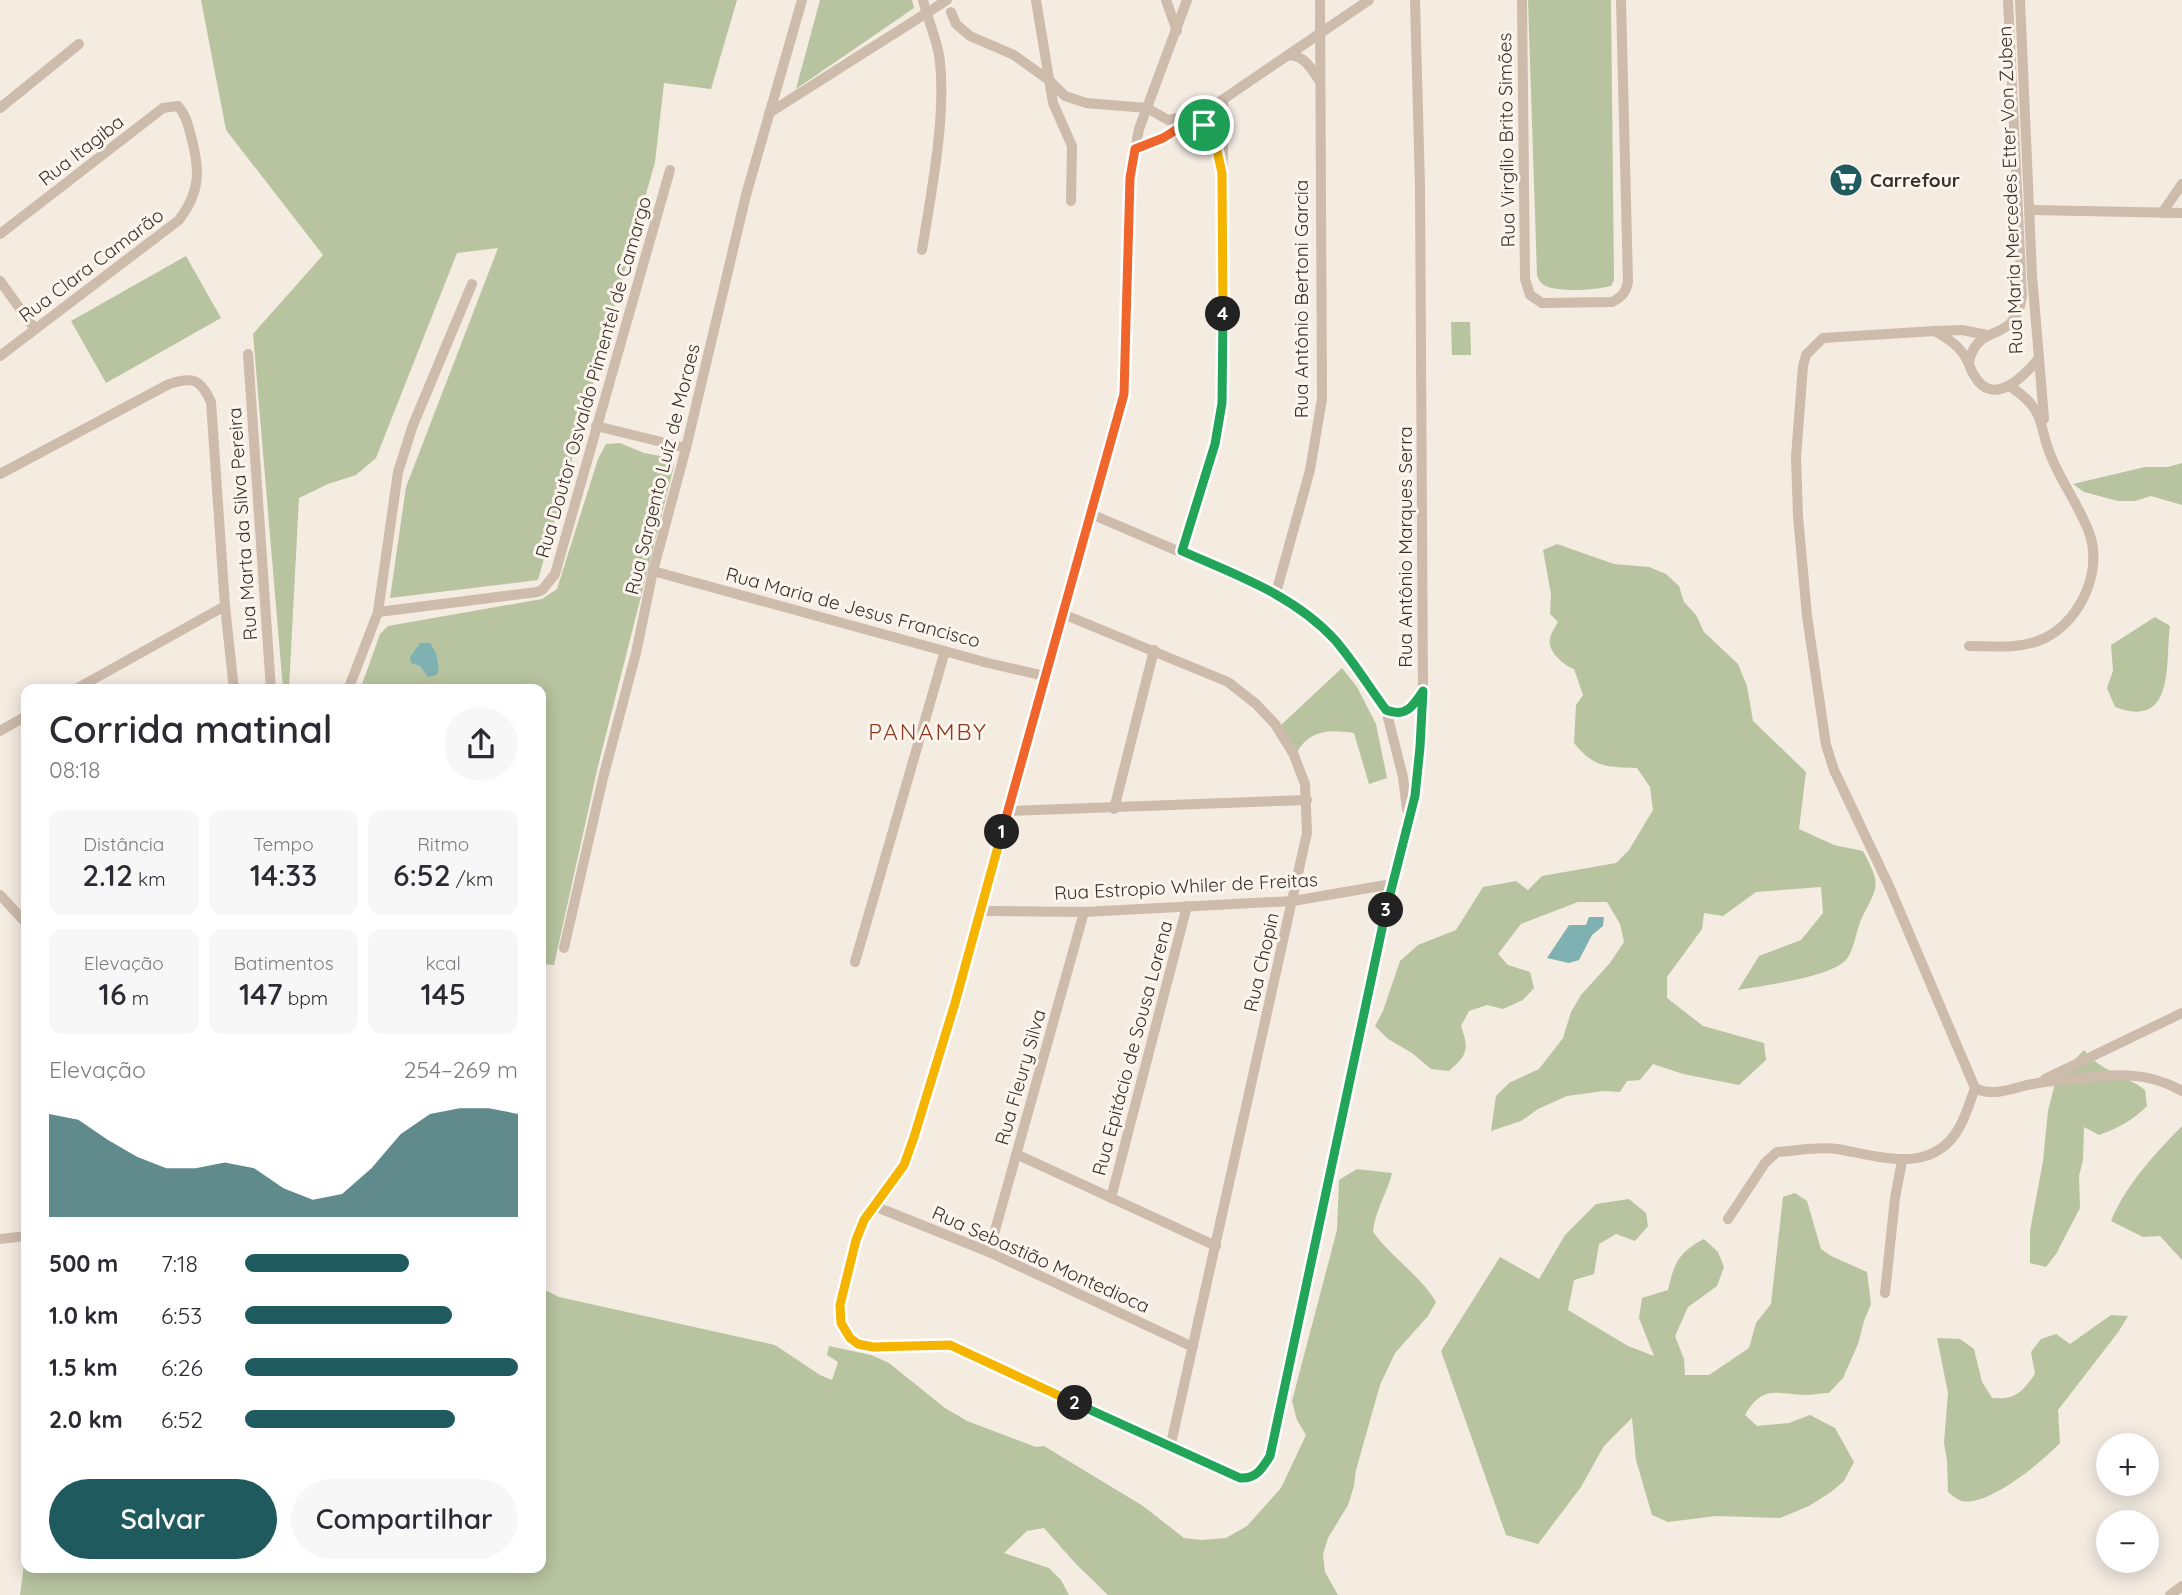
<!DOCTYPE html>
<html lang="pt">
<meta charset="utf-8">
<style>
body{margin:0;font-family:Quicksand,sans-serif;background:#f7f7f7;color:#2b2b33;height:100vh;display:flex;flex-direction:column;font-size:26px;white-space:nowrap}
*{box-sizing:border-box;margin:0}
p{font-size:23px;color:#7c7c81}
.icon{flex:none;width:38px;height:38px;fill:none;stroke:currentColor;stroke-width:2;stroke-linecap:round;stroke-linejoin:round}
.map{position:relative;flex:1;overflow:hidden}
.panel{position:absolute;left:21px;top:684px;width:525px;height:889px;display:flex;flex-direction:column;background:#fff;border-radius:14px;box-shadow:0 4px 18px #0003}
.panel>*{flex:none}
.fabs{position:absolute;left:2096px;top:1433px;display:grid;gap:14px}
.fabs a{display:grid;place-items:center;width:63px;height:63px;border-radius:50%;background:#fff;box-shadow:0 4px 18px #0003;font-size:35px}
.pin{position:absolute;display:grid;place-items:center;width:60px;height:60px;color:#fff;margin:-30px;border:4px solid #fff;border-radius:50%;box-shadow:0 2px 7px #0007}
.km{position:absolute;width:35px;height:35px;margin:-18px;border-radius:50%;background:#222;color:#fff;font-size:19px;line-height:35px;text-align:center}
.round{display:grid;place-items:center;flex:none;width:74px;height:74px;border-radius:37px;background:#f7f7f7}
.headline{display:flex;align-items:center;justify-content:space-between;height:119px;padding:0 28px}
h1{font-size:38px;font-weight:600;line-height:52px}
.metrics{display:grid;grid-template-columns:repeat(3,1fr);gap:10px;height:119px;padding:7px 28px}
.metrics div{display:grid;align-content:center;border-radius:14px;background:#f7f7f7;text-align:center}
.metrics b{font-size:30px;font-weight:600}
.metrics small{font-size:19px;font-weight:400}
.metrics p{font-size:19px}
.chart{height:196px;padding:14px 28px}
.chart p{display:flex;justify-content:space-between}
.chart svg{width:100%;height:126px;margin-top:7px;fill:#1f5a5e;opacity:.7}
.primary-button{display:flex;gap:14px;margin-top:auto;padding:14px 28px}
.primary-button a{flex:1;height:80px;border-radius:42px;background:#1f5a5e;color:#fff;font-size:28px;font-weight:600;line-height:80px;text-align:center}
.primary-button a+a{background:#f7f7f7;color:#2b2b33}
ul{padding:0 28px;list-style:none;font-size:23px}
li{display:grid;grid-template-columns:112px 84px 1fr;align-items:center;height:52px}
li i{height:18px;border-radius:9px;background:#1f5a5e}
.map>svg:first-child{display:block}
</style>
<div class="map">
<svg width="2182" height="1595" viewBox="0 0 2182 1595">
<rect width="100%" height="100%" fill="#f4ebe1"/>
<g fill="#b8c4a0">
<path d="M201 0H737L711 89 664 83 655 162 538 580 390 598 406 487 498 248 457 253 376 458 356 475 328 484 299 498 289 689H283L253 334 323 255 226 130Z"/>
<path d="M820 0H912L914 8 796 89Z"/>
<path d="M1528 0H1611L1614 280 1611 286C1596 290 1563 292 1548 287 1542 285 1539 281 1537 275Z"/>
<path d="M186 256 221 318 106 383 71 321Z"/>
<path d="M1451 322H1470L1471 355H1452Z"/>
<path d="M620 443 644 453 671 458 674 466 598 766 554 965 541 964V690H360L380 634 388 626 542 599 557 589 598 459 606 444Z"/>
<path d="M2182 463V505L2151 496 2135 501H2118L2084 492 2073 484 2145 467H2168Z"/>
<path d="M1557 544 1614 564 1649 567 1666 574 1679 586 1684 602 1696 615 1704 632 1738 664 1747 686 1753 721 1806 772 1799 829 1834 845 1863 851C1882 887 1878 885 1861 920 1856 931 1854 951 1846 960 1828 978 1765 985 1738 990L1759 956 1801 940 1823 913 1821 887 1756 892 1723 916 1704 913 1702 929 1667 977V998L1703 1026 1764 1043 1766 1060 1739 1085 1683 1074 1653 1064 1640 1080 1627 1081 1620 1092 1604 1091 1567 1096 1538 1109 1521 1121 1491 1131 1496 1096 1509 1083 1539 1069 1563 1038 1571 1012 1581 995 1610 963 1624 942 1620 924 1607 902H1578L1521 924 1498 954 1508 965 1530 972 1534 988 1523 1000 1503 1009 1487 1005 1469 1011 1461 1026C1469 1049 1468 1055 1449 1071L1431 1069 1412 1053 1388 1039 1375 1026 1383 1011 1400 961 1418 945 1456 930 1483 887 1516 881 1528 890 1542 876 1616 863 1629 850 1653 810 1650 787 1637 768C1607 767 1594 768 1574 743L1576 705 1583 695 1574 669C1564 665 1547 651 1550 639 1551 633 1555 627 1558 622L1550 614 1551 594 1543 550Z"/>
<path d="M2155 617 2170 626C2165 662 2176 730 2115 707L2107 688 2113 671 2111 645Z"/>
<path d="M1342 668 1357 687 1376 724 1387 778 1369 784 1354 733C1329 729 1310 730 1297 752L1281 725Z"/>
<path d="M2084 1050C2102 1073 2123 1073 2145 1090L2147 1106C2132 1121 2118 1128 2099 1135L2084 1127 2083 1160 2079 1176 2080 1208 2056 1254 2046 1267 2030 1263V1231L2043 1161 2048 1111 2056 1079Z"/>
<path d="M2182 1126V1260L2160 1236 2143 1237 2111 1221C2127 1183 2154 1155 2182 1126Z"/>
<path d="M1357 1169 1392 1173C1387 1194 1375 1210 1373 1232 1392 1258 1420 1275 1436 1302L1428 1316 1395 1353 1380 1385 1356 1470 1354 1486 1348 1505 1328 1538 1323 1554 1325 1572 1338 1595H1108L1076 1564 1044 1528 1027 1531 1004 1553 1049 1568 1061 1580 1069 1595H20L26 1548V1568H541V1288L559 1297 775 1345 820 1375 832 1380 838 1362 827 1355 829 1346 871 1355 889 1363 945 1408 967 1421 1036 1447 1044 1446 1143 1506 1184 1538 1202 1540 1226 1538 1247 1526 1281 1488 1306 1435 1297 1420 1292 1401 1337 1230 1339 1180Z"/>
<path d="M1795 1193 1807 1201 1821 1249 1831 1256 1867 1272 1871 1304 1864 1321 1858 1344 1843 1378 1829 1393C1821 1393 1814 1395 1806 1395 1776 1394 1763 1384 1745 1415L1757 1426 1789 1423 1810 1415 1835 1428 1854 1462 1844 1481 1831 1492 1809 1506 1780 1518 1716 1516 1668 1522 1652 1515 1636 1460 1632 1418 1604 1446 1581 1487 1538 1544 1506 1535 1441 1351 1500 1257 1539 1279 1565 1235 1596 1204 1629 1199 1646 1213 1648 1226 1635 1241 1616 1234 1599 1244 1594 1274 1574 1280 1568 1310 1628 1346 1654 1356 1639 1318 1642 1298 1668 1290C1674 1263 1679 1252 1704 1239L1718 1252 1724 1267 1717 1286 1688 1307 1675 1336 1684 1359 1685 1375H1709L1749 1348 1756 1323 1771 1304 1783 1197Z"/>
<path d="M2111 1315 2128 1316 2119 1331 2058 1410 2060 1443C2043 1461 1988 1507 1962 1501 1957 1500 1952 1495 1948 1492L1947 1460 1944 1443 1948 1393 1937 1338 1960 1339 1974 1349 1982 1382 1992 1398C2015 1400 2022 1392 2035 1374L2031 1352 2041 1339 2056 1334 2070 1344Z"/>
</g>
<g fill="#7fb0b2">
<path d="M420 643H430L436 653 439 670 436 675 428 677 420 666 411 663 410 657Z"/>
<path d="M1589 917H1604L1603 926 1592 935 1579 960 1569 963 1547 958 1569 925H1586Z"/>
</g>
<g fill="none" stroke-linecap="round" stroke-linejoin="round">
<g stroke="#cdbbac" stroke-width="10">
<path d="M1036 0 1053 103 1072 146 1071 201"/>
<path d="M1166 0 1177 31"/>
<path d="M1187 0 1139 129 1130 178 1124 394 955 1003 914 1137 904 1165 893 1183 864 1220 856 1240 840 1305 841 1323 850 1338 858 1344 873 1347 950 1345 1240 1478C1256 1479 1262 1469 1270 1456L1392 884 1414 796 1420 747 1423 691 1420 186 1415 0"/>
<path d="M1522 0 1525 279 1530 295 1542 303 1612 302C1622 297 1626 292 1628 282L1621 0"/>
<path d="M951 12 956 24 970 36 1014 55 1050 81 1065 96 1086 103 1147 108 1168 120 1202 112"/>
<path d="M1288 55C1305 56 1310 67 1319 80"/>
<path d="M0 108 79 44"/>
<path d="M769 113 947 0"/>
<path d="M1195 118C1209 128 1214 136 1217 153"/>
<path d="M1135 149 1178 130 1369 0"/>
<path d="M2030 210 2182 213"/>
<path d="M2162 213 2182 184"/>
<path d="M0 234 163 108 178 106C186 115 188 125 191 136 200 170 201 191 179 220L0 356"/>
<path d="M922 250C931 194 946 119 940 62 938 41 928 21 923 0"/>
<path d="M0 281 35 329"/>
<path d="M1935 331C1944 337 1955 342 1961 351 1968 358 1969 367 1974 375 1993 409 2024 376 2039 358L2032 276 2020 0"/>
<path d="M1987 335 1962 330 1935 331 1823 338 1806 355 1803 366 1796 457 1798 516 1807 616 1826 745 1834 770 1889 886 1975 1088C1994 1098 2014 1087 2033 1084 2047 1081 2062 1080 2077 1079 2114 1074 2148 1071 2182 1091"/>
<path d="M248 354 271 690"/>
<path d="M2039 358 2044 419"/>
<path d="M1969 362C1978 320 2013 347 2022 297L2008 0"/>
<path d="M596 426 686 448"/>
<path d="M0 474 169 384C193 377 200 378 211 402L225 606 234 690"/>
<path d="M1091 514 1276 593 1313 619 1345 653 1386 710 1403 777 1407 810"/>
<path d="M1182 551 1215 444 1222 403 1223 100"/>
<path d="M653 571 988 663 1045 676"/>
<path d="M1276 593 1310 470 1322 399 1320 0"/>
<path d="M378 612 537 592 542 590 555 574 670 170"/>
<path d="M1063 614 1228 682 1256 704 1275 724 1293 753 1305 784 1307 833 1170 1448"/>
<path d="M1969 646C1991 646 2017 649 2038 641 2077 627 2103 575 2090 535 2081 509 2065 488 2054 463 2036 427 2050 413 2011 387"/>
<path d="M74 690 225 606"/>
<path d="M348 690 378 612 398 472 413 425 472 284"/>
<path d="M1386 710C1405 717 1412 707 1422 693"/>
<path d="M0 731 26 716"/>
<path d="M1114 809 1154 650"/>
<path d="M1008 811 1307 800"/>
<path d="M0 895 26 923"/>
<path d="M981 911 1084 912 1293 901 1392 884"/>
<path d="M564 948 603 778 636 653 653 571 686 448 746 195 802 0"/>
<path d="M855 962 945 651"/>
<path d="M2045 1079 2182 1013"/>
<path d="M1016 1154 1216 1246"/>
<path d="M1111 1198 1187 906"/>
<path d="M874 1206 989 1252 1193 1347"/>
<path d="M1728 1219 1765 1163 1777 1152C1796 1151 1818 1146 1837 1149 1879 1156 1932 1176 1959 1128 1966 1116 1970 1102 1975 1088"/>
<path d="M0 1239 26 1236"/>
<path d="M989 1252 1084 912"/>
<path d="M1885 1293 1895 1198 1902 1161"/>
<path d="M2170 1595 2182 1586"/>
</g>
</g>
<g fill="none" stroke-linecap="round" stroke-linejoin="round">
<defs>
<path id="split-1" d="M1002 832 1124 394 1130 178 1135 149 1163 138 1195 118 1204 125"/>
<path id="split-2" d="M1002 832 955 1003 914 1137 904 1165 864 1220 856 1240 840 1305 841 1323 850 1338 858 1344 873 1347 950 1345 1075 1403"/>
<path id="split-3" d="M1075 1403 1240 1478C1256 1479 1262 1469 1270 1456L1386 910"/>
<path id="split-4" d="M1223 314 1222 403 1215 444 1182 551C1236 575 1294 595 1335 640 1354 662 1369 687 1386 710 1406 718 1413 706 1423 691L1420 747 1415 796 1386 910"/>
<path id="split-5" d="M1204 125 1214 137 1222 173 1223 314"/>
</defs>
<use href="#split-1" stroke="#fff" stroke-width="14"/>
<use href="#split-2" stroke="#fff" stroke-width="14"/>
<use href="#split-3" stroke="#fff" stroke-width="14"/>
<use href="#split-4" stroke="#fff" stroke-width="14"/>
<use href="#split-5" stroke="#fff" stroke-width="14"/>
<use href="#split-1" stroke="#f0652b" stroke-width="9"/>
<use href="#split-2" stroke="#f5b400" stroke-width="9"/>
<use href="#split-3" stroke="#22a559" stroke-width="9"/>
<use href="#split-4" stroke="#22a559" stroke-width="9"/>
<use href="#split-5" stroke="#f5b400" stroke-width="9"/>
</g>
<defs>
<symbol id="supermarket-disc" viewBox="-11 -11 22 22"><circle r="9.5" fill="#1f5a5e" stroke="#fbf5ee"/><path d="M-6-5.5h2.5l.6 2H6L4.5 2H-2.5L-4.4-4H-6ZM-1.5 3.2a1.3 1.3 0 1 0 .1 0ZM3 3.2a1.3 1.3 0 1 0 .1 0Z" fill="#fff"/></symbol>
</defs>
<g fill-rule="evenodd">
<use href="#supermarket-disc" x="1827" y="161" width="38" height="38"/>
</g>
<g text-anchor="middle" stroke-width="6" stroke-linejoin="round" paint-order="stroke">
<g font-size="19" fill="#3b302b" stroke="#fbf5ee">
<text transform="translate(1506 140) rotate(-91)" y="7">Rua Virgílio Brito Simões</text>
<text transform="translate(81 150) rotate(-38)" y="7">Rua Itagiba</text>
<text transform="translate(2010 190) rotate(-92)" y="7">Rua Maria Mercedes Etter Von Zuben</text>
<text transform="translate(91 265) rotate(-37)" y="7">Rua Clara Camarão</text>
<text transform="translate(1301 299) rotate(-90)" y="7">Rua Antônio Bertoni Garcia</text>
<text transform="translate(593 377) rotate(-74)" y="7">Rua Doutor Osvaldo Pimentel de Camargo</text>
<text transform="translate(662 469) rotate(-76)" y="7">Rua Sargento Luíz de Moraes</text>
<text transform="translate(242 524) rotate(-94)" y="7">Rua Marta da Silva Pereira</text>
<text transform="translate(1405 547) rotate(-90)" y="7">Rua Antônio Marques Serra</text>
<text transform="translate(853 607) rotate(15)" y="7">Rua Maria de Jesus Francisco</text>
<text transform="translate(1186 886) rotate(-3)" y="7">Rua Estropio Whiler de Freitas</text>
<text transform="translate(1261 962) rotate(-77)" y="7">Rua Chopin</text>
<text transform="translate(1132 1048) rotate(-75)" y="7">Rua Epitácio de Sousa Lorena</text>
<text transform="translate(1020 1077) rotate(-74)" y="7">Rua Fleury Silva</text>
<text transform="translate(1041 1259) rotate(24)" y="7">Rua Sebastião Montedioca</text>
</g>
<g font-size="19" font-weight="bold" fill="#3b302b" stroke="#fbf5ee" text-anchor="start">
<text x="1870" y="187">Carrefour</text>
</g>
<g font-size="23" letter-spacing="2" fill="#8c3b22" stroke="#fbf5ee">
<text x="928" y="740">PANAMBY</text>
</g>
</g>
</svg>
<div class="fabs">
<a>+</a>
<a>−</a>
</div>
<div class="pin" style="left:1204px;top:125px;background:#1e9e55"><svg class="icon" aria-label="arrive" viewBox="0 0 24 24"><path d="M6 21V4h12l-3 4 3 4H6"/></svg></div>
<b class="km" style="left:1002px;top:832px">1</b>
<b class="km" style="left:1075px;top:1403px">2</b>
<b class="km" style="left:1386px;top:910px">3</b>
<b class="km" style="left:1223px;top:314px">4</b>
<section class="panel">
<div class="headline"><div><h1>Corrida matinal</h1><p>08:18</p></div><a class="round"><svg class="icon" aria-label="share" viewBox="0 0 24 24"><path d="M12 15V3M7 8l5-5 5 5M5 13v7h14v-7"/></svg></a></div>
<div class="metrics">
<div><p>Distância</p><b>2.12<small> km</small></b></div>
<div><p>Tempo</p><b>14:33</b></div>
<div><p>Ritmo</p><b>6:52<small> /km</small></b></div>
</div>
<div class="metrics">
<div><p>Elevação</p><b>16<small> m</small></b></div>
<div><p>Batimentos</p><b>147<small> bpm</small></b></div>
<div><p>kcal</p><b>145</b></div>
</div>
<div class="chart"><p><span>Elevação</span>254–269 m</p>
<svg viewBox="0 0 160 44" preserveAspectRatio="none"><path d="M0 44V8L10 10L20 17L30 23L40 27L50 27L60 25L70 27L80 34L90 38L100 36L110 27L120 15L130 8L140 6L150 6L160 8V44z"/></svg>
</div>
<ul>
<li><b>500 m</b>7:18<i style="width:60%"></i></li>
<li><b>1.0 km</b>6:53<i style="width:76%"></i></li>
<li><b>1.5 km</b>6:26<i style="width:100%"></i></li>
<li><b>2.0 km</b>6:52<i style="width:77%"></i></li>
</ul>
<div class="primary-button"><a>Salvar</a><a>Compartilhar</a></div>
</section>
</div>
